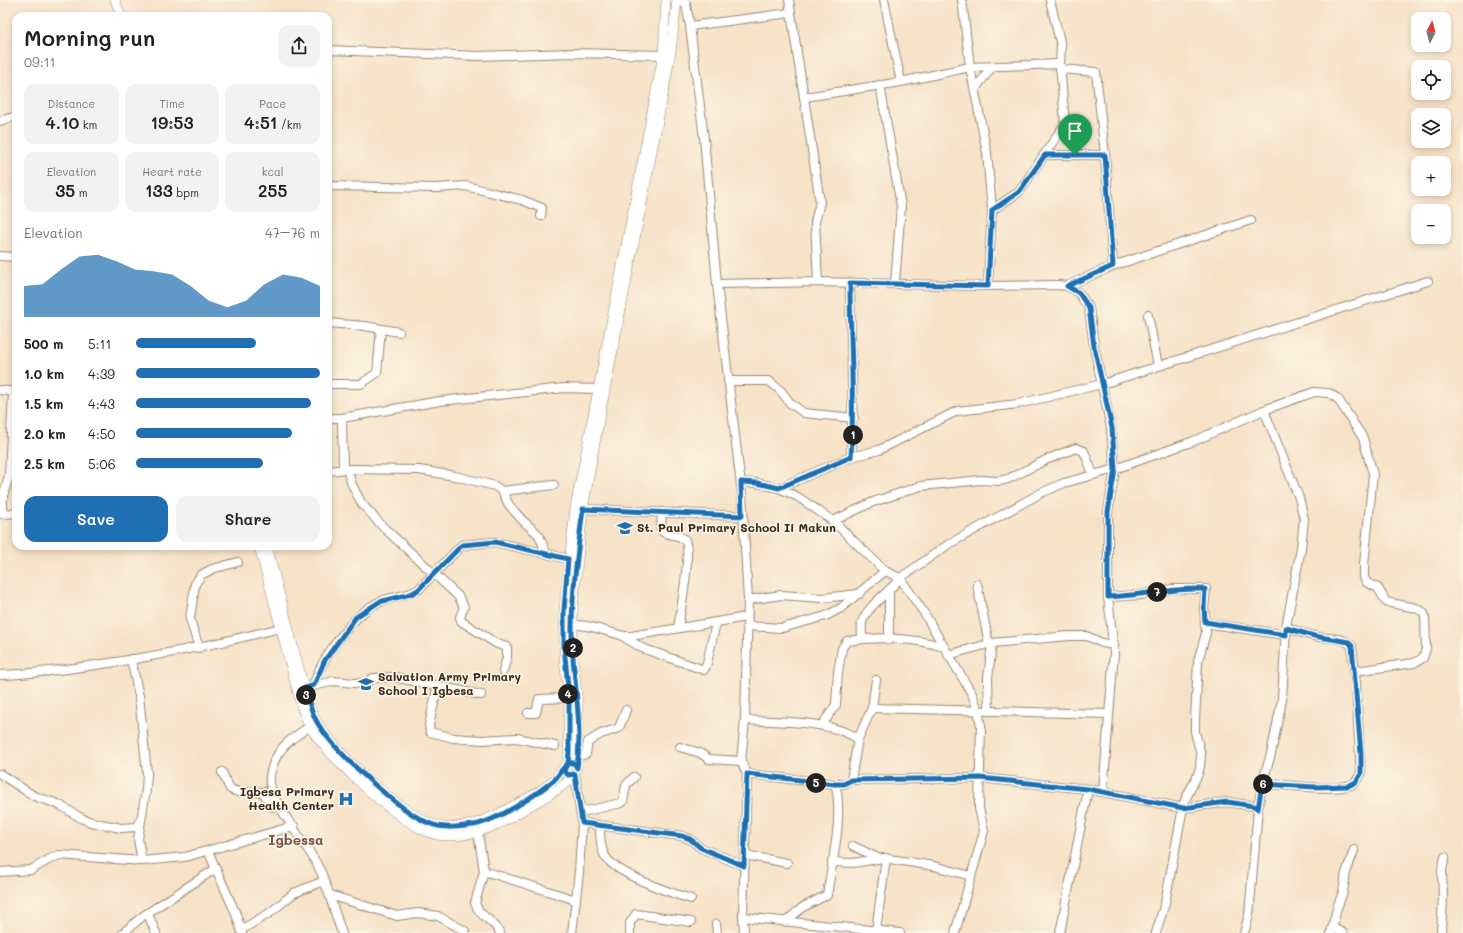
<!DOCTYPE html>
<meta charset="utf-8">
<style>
body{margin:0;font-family:Mali,sans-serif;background:#f2f2f2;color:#202124;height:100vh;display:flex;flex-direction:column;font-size:15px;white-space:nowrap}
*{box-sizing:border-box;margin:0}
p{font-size:13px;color:#757577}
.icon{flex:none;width:22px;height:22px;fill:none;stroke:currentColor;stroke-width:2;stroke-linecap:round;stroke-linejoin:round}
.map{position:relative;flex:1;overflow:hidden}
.panel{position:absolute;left:12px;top:12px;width:320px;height:538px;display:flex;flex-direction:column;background:#fff;border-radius:12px;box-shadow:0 2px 6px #0003}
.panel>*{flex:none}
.needle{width:26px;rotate:6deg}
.fabs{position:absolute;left:1411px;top:12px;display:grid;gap:8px}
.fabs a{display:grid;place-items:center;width:40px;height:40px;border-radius:8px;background:#fff;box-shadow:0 2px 6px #0003;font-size:20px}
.pin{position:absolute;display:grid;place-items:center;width:34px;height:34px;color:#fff;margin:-41px -17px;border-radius:50% 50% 50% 0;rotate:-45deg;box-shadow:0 0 4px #0007}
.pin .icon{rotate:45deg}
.km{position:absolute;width:20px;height:20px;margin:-10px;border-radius:50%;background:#222;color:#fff;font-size:11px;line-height:20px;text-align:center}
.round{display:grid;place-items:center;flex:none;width:42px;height:42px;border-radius:12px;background:#f2f2f2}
.headline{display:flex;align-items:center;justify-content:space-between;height:68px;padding:0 12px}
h1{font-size:22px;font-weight:600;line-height:30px}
.metrics{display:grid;grid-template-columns:repeat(3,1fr);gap:6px;height:68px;padding:4px 12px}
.metrics div{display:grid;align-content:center;border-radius:10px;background:#f2f2f2;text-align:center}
.metrics b{font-size:17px;font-weight:600}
.metrics small{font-size:11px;font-weight:400}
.metrics p{font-size:11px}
.chart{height:112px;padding:8px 12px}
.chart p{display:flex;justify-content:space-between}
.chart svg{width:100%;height:72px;margin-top:4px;fill:#1f6fb2;opacity:.7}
.button{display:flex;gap:8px;margin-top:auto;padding:8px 12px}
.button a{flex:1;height:46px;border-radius:12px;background:#1f6fb2;color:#fff;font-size:16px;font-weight:600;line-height:46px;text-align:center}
.button a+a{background:#f2f2f2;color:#202124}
ul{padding:0 12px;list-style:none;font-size:13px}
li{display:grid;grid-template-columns:64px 48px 1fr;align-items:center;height:30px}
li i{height:10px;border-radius:5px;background:#1f6fb2}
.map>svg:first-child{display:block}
</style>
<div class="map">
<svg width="1463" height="933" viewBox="0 0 1463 933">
<rect width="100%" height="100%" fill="#fcf5e5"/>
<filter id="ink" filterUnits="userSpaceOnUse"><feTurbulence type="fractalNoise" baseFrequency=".025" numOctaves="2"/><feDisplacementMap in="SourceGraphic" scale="8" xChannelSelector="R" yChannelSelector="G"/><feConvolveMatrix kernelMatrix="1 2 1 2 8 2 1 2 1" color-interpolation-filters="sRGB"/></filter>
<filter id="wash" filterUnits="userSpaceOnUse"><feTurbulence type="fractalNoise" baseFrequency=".012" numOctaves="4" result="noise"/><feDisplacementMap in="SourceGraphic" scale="16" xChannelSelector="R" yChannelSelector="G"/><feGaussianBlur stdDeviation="0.9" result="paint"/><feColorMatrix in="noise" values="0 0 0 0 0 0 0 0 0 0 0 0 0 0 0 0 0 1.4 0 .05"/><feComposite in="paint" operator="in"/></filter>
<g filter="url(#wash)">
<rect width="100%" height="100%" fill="#f6e2c7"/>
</g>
<g filter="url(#ink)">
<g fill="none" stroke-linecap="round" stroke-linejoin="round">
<defs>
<g id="minor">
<path d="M677 0 686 4 690 26 704 138 717 284 742 494 748 600 745 720 741 761 747 774 743 917 744 933"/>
<path d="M789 0 820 202 815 222 818 282"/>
<path d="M884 0 901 82"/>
<path d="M962 0 970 67 987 153 992 210 988 286"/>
<path d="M690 26 790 13"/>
<path d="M328 50 479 56 571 53 663 55"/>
<path d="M1060 69 1096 72 1105 155 1113 266"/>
<path d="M880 85 901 206 895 283"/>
<path d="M975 89 992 67"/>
<path d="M805 97 901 82 970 67 1060 64"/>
<path d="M0 121 16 116"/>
<path d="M1045 155H1105"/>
<path d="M328 186 436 188 466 186 522 200 542 208 541 216"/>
<path d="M992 210 1019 192 1065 124 1060 64 1061 46 1050 0"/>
<path d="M0 256 16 257"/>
<path d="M850 283C850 341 855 399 851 457"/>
<path d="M717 284 818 282 983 286 1058 285 1067 286 1079 293 1089 308 1094 346 1111 428 1115 469 1108 512V597L1114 653 1103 792"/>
<path d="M1067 286 1113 266 1251 220"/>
<path d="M1148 315 1158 366"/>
<path d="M328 323 365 326 399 332"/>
<path d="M728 381H769L781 391 790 403 804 413 854 418"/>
<path d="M330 384H361L377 373 381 329"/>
<path d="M0 390 16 392"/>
<path d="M328 418H342L440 401 564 388 597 389"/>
<path d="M342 418 343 469"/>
<path d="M347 469 352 485 362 504 383 527 458 596 464 607 460 617 461 621 497 644 507 647V657L503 671"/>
<path d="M328 471 347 469 419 470 455 476 495 486 502 491 509 505 522 520 539 535 546 553"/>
<path d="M741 482 757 483 779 488 798 497 833 521 885 571 900 578 924 613 972 694 978 710 981 726 979 808 984 831 955 933"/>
<path d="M779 488 851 457 879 450 957 411 1018 404 1102 384 1428 281"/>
<path d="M502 491 554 485"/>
<path d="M583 509 742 516"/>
<path d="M662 512 661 529 663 532C669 535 679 535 684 539 693 547 680 614 678 628"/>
<path d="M0 514 16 513"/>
<path d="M3 514V496L9 476 13 392"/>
<path d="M833 521 873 502 921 486 981 480 999 481 1008 479 1048 459 1076 448 1084 451 1093 474"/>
<path d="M977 584 989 644"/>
<path d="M889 590V640"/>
<path d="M1108 597 1140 595 1172 589H1206L1204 607 1206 633 1198 661 1195 720V732L1201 754 1200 767 1198 774 1184 802 1165 903 1156 933"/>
<path d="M748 600 781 595 822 598 859 594"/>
<path d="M1205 623 1286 635"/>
<path d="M573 624 592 627 624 636H631L747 617"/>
<path d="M747 626 782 628 826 616 841 608 885 571"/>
<path d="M624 637 642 648 704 670 707 663 716 623"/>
<path d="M862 638C862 633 861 627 862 622 868 605 890 592 900 578L949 544 1041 493 1064 483 1115 469 1194 441 1264 410 1314 392 1329 393 1338 399 1363 438 1373 474 1364 565V577L1366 582 1378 588 1386 602 1416 608 1423 612 1425 616 1426 649 1423 658 1414 663 1355 671"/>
<path d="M199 648 190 619 195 584 201 575 212 569 238 562"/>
<path d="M948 655 992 643 1069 636H1087L1102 643 1114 645"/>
<path d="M131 659 139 696 147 773 146 790 138 839 142 861"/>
<path d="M0 675C34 674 69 669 103 664 163 655 222 643 280 628"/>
<path d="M314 685C320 660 354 614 377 603 391 596 406 597 418 590L462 545 495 542 569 559"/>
<path d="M438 685 429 725 430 732 454 738 482 740 517 738 555 746"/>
<path d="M309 687 334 681 364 684 373 678 394 677 481 695"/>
<path d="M872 708 1109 714"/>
<path d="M989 711 988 678 992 643"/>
<path d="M528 713H536L539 699 569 698"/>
<path d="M745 720C777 722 831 720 858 739"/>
<path d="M822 725 836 705 838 672 842 648 847 641C877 636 916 638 944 647"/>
<path d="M310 726C299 734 285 742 278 754 273 762 269 774 270 783 273 806 309 846 320 870 329 890 334 912 342 933"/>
<path d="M680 747 700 753 709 759 741 761"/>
<path d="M579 756 586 754 588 742 601 734 619 728 626 710"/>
<path d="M222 772 230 789 238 792H263L272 807 280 806"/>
<path d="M0 774 34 796 58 804 81 818 91 822 121 828 136 827 140 820"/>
<path d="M747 774 835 784H844L851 780 980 778 1088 789 1183 808 1227 802 1254 806 1258 809"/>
<path d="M851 780 858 739 872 708 876 680"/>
<path d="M1262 784C1286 784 1325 791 1347 786 1354 785 1357 780 1361 774L1356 685 1352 646C1344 636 1325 639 1314 636 1304 634 1295 630 1286 627"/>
<path d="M582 812 621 803 623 802 626 785 634 777"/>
<path d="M582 823 682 836 690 839 701 848 744 866"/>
<path d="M600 826C600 835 600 846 604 854 612 873 671 893 691 899"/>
<path d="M478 833 484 871 475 903C479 917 494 920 500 933"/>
<path d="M853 846 878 858"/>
<path d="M208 851 236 914 242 933"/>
<path d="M745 855 787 863"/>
<path d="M832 862 853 863 883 858 934 866 971 876"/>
<path d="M484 871 576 900"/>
<path d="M0 872 31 870 48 860 59 855 142 861 185 857 294 826"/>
<path d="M330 895 397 916 418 913 438 916 465 931V933"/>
<path d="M148 914 156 933"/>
<path d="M743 917 900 933"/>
<path d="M785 922 803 907 827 895C832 865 844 813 835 784"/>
<path d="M716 924 717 933"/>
<path d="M1333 928 1343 933"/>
<path d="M241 930 271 912 294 893 324 881"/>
<path d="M876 930 886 858"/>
<path d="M123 933 143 916 215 869"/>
<path d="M572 933 579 872 582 823 575 774"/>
<path d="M630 933V923L636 914 691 922"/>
<path d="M1060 933 1088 789"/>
<path d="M1244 933 1249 915 1258 809 1262 784 1271 754 1282 700 1286 627 1301 548 1304 519 1299 498 1264 410"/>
<path d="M1331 933 1337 908 1343 892 1346 873 1354 850"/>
<path d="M1441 933 1443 898 1442 870 1445 857"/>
</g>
<g id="tertiary">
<path d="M115 0 121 16"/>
<path d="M259 546 301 705C304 712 306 721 310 727 330 758 389 813 421 829 429 833 439 836 447 836 478 837 503 823 528 807 543 798 562 789 573 776"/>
<path d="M267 546 308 703C311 709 313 716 317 722 333 751 410 824 443 827 471 829 493 817 517 804 534 795 554 785 564 767"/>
<path d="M568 763 569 698 564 660V610L575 508 663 55 666 0"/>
<path d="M577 768 578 704 573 659V609L583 509 599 421 664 91 671 51 677 0"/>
</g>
</defs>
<use href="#minor" stroke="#988672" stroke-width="10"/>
<use href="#tertiary" stroke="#988672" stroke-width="10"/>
<use href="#minor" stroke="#fff" stroke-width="8"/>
<use href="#tertiary" stroke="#fff" stroke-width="9"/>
</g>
</g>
<g fill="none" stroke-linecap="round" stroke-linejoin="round" filter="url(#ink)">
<defs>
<path id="route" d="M1075 155H1045L1019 192 992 210 988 286 850 283C850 341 855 399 851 457L779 488 757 483 741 482 742 516 583 509C577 558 569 609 573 658 576 695 582 731 577 768L574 763C564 761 561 774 554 780 536 795 497 821 473 825 459 827 444 829 431 824 401 813 333 750 317 722 311 712 308 700 305 688L314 685 325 660 356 617 379 602 411 594 418 590 462 545 495 542 568 559 564 610V646L569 698V752L568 763 564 770 568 775 575 774 582 823 682 836 690 839 701 848 744 866 747 774 835 784H844L851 780 980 778 1088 789 1183 808 1227 802 1254 806 1258 809 1262 784 1315 787 1348 786 1356 782 1361 774V754L1352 646 1349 642 1314 636 1286 628V635L1205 622 1204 607 1205 589C1172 588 1141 595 1108 597V512L1115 469 1112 428 1094 346 1089 308 1079 293 1067 286 1113 266 1105 155H1075"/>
</defs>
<use href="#route" stroke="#fff" stroke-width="8"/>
<use href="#route" stroke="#1f6fb2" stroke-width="5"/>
</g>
<defs>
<symbol id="school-bare" viewBox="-9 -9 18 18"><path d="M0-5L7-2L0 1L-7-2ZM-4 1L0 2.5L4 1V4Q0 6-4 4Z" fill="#1f6fb2" stroke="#fcf5e5" stroke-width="2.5" paint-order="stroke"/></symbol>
<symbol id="hospital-bare" viewBox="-9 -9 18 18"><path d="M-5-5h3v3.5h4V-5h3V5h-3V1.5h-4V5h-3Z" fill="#1f6fb2" stroke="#fcf5e5" stroke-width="2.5" paint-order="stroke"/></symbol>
</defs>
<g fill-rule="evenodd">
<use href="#school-bare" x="614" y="517" width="22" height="22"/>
<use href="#school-bare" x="355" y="673" width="22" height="22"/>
<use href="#hospital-bare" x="335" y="788" width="22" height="22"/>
</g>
<g text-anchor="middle" stroke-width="3.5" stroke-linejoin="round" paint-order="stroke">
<g font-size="12" font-weight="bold" fill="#3b2a1e" stroke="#fcf5e5" text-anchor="start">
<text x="637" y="532">St. Paul Primary School Ii Makun</text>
<text x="378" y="681">Salvation Army Primary<tspan x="378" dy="14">School I Igbesa</tspan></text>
<text x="334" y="796" text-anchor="end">Igbesa Primary<tspan x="334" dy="14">Health Center</tspan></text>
</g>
<g font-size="14" font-weight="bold" fill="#7c5748" stroke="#fcf5e5">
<text x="296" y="845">Igbessa</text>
</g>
</g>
</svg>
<div class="fabs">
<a><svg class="needle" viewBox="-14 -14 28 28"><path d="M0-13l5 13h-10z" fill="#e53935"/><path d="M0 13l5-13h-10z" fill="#757577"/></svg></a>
<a><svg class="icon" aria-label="locate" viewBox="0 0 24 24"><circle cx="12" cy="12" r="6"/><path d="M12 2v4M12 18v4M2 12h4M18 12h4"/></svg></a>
<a><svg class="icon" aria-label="layers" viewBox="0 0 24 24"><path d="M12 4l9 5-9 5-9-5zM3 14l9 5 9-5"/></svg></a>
<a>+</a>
<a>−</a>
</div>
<div class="pin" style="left:1075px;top:155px;background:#1e9e55"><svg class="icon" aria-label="arrive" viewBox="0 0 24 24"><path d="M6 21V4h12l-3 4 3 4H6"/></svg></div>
<b class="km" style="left:853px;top:435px">1</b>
<b class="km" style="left:573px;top:648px">2</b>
<b class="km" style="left:306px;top:695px">3</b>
<b class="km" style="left:568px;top:694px">4</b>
<b class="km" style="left:816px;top:783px">5</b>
<b class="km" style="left:1263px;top:784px">6</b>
<b class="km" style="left:1157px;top:592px">7</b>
<section class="panel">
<div class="headline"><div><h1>Morning run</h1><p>09:11</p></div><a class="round"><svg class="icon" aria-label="share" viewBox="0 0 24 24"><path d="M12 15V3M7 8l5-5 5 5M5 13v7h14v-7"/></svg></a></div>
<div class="metrics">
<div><p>Distance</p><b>4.10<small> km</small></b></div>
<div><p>Time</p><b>19:53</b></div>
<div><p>Pace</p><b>4:51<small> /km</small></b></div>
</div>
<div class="metrics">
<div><p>Elevation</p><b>35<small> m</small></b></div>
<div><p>Heart rate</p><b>133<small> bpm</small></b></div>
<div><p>kcal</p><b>255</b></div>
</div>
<div class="chart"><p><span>Elevation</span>47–76 m</p>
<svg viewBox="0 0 160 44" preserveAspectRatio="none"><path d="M0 44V25L10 24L20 15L30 7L40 6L50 10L60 15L70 16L80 18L90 25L100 34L110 38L120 34L130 24L140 18L150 20L160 25V44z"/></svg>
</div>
<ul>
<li><b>500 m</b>5:11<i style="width:65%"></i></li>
<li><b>1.0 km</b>4:39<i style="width:100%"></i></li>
<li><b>1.5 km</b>4:43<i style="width:95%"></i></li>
<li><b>2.0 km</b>4:50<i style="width:85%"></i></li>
<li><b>2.5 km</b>5:06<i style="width:69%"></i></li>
</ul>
<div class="button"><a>Save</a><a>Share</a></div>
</section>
</div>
